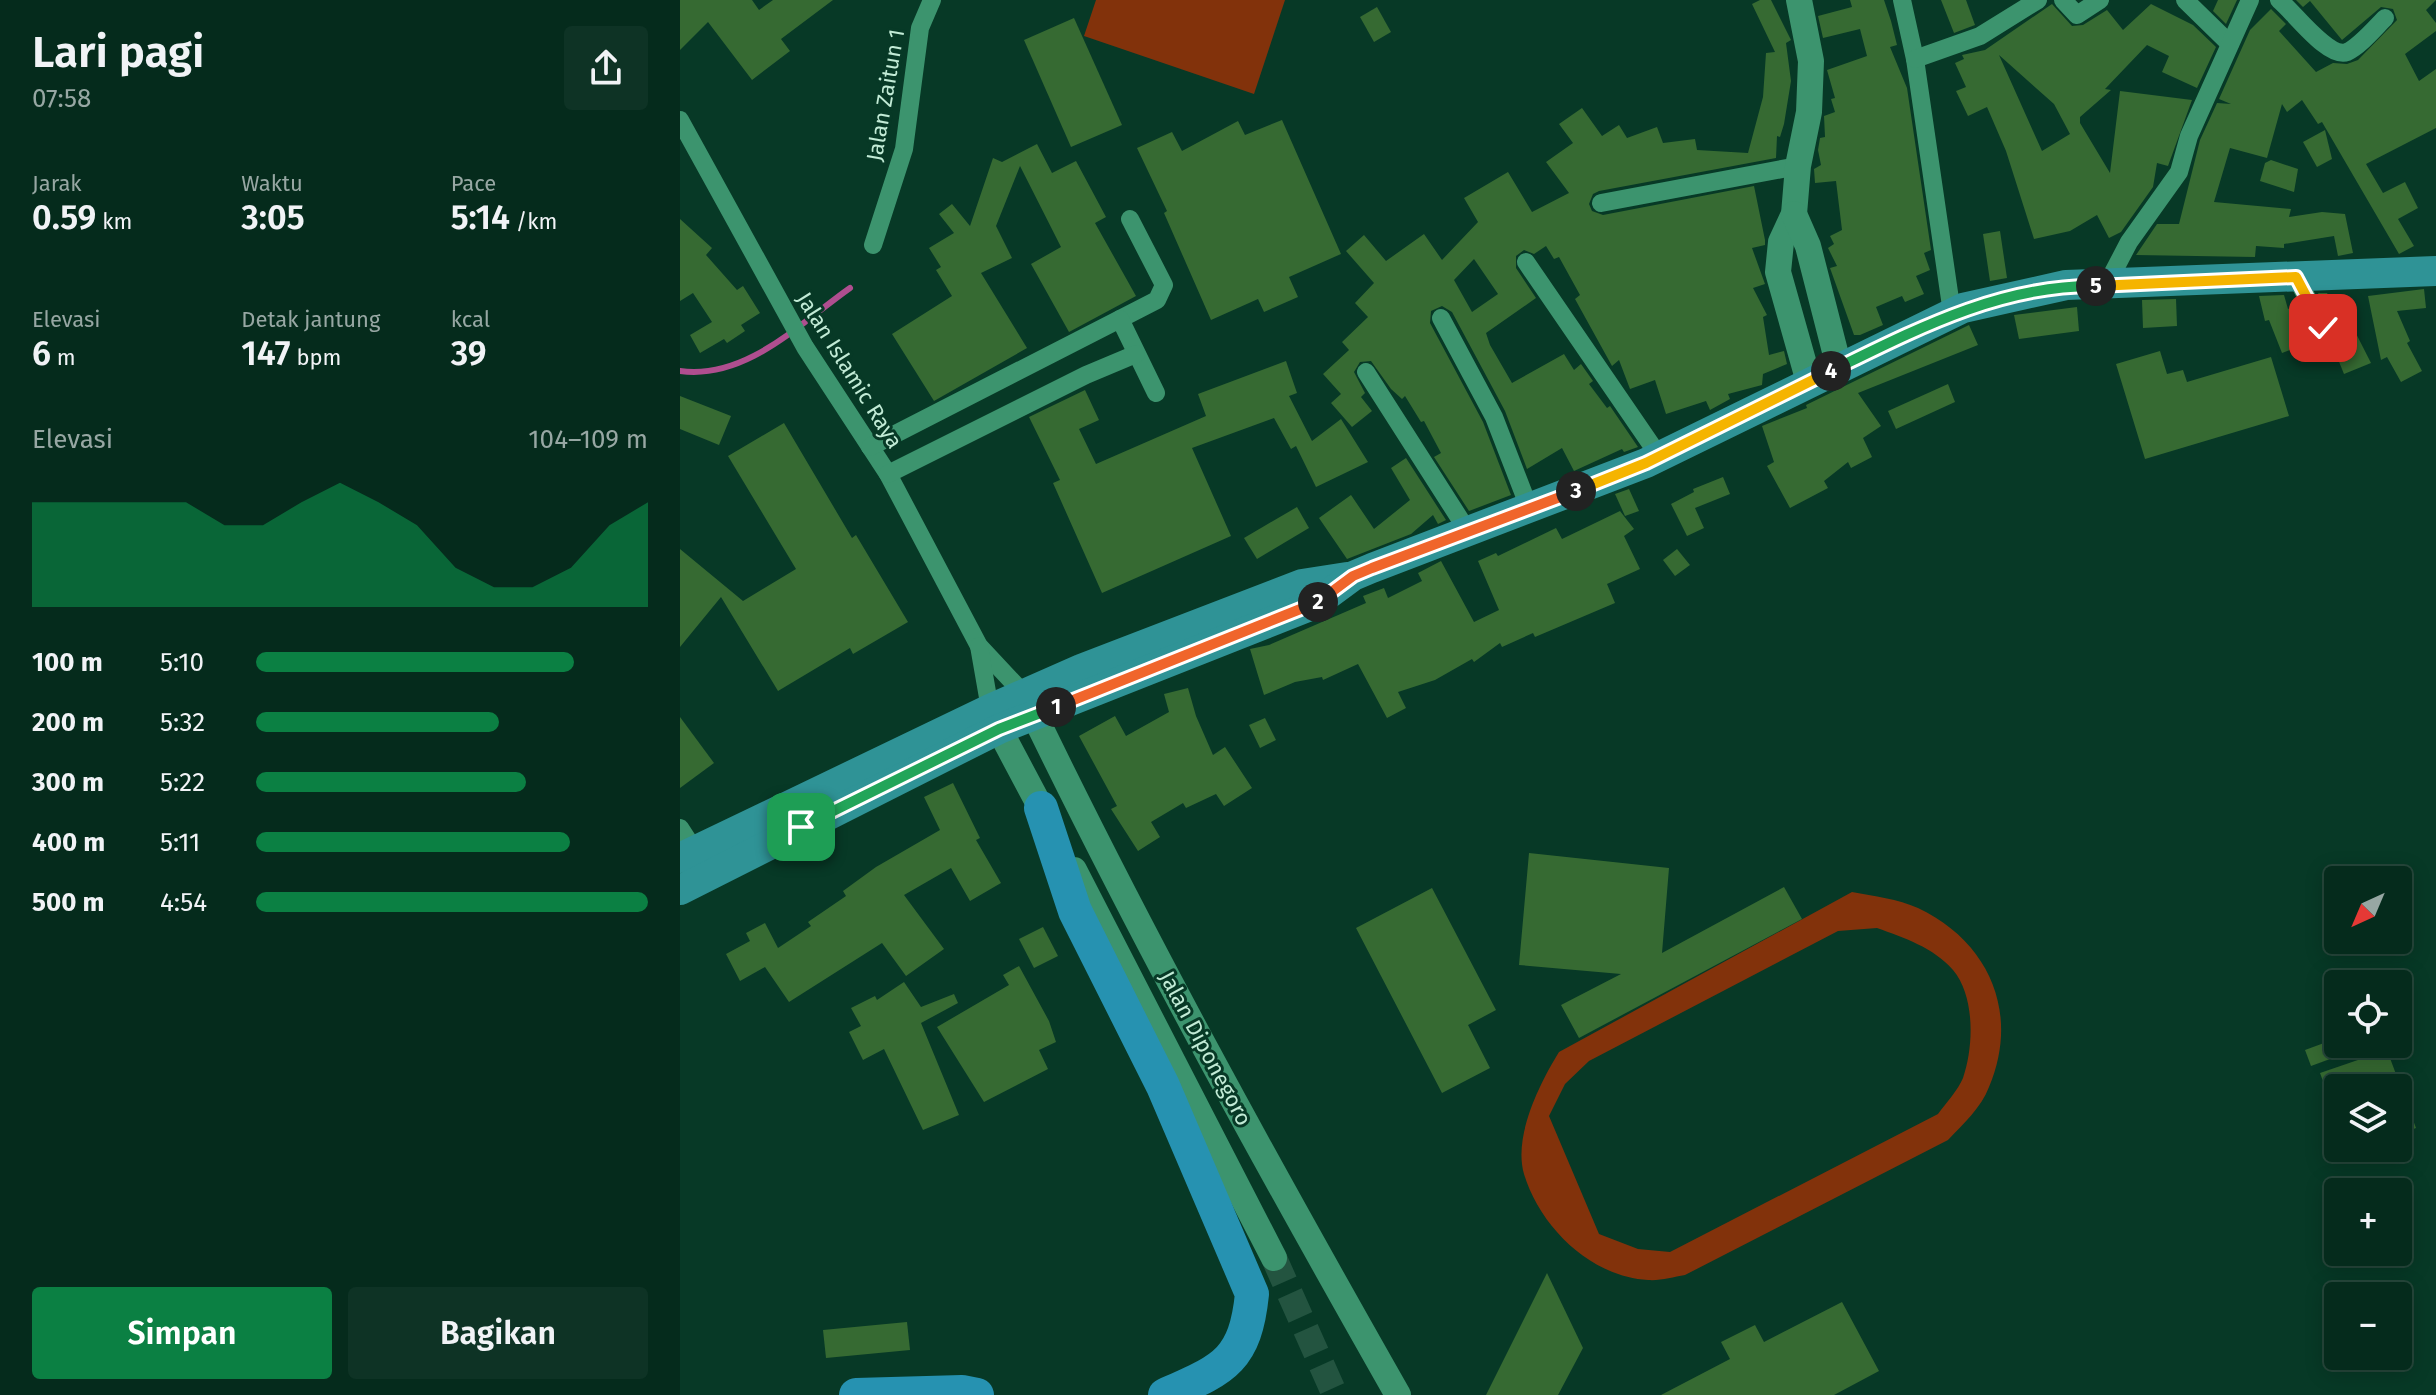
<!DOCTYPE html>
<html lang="id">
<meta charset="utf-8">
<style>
body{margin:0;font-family:"Fira Sans",sans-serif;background:#0e3325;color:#f1f3f6;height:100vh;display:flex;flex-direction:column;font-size:30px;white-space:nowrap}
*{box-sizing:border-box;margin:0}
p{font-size:26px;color:#97a7a3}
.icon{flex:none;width:44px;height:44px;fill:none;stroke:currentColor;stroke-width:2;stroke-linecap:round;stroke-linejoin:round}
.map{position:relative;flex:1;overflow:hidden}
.side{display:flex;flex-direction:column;background:#052b1c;width:680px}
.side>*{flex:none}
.needle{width:52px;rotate:224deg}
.buttons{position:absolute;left:1644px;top:866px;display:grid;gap:16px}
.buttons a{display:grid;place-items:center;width:88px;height:88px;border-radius:8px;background:#052b1c;box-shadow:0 4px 20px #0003,0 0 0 2px #26473b;font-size:40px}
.pin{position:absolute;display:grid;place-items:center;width:68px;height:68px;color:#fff;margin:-34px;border-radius:16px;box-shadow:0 4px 12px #0006}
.km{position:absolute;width:40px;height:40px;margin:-20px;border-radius:50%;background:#222;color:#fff;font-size:22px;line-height:40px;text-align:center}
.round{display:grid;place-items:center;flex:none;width:84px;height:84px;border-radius:8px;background:#0e3325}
.overview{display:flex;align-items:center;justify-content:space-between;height:136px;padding:0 32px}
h1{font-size:44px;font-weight:600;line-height:60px}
.stats{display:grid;grid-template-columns:repeat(3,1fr);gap:12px;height:136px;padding:8px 32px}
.stats div{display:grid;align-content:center}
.stats b{font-size:34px;font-weight:600}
.stats small{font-size:22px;font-weight:400}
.stats p{font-size:22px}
.chart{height:224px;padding:16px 32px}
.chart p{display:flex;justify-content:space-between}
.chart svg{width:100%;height:144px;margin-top:8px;fill:#0b8043;opacity:.7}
.button{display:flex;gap:16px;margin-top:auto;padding:16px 32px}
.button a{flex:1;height:92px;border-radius:8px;background:#0b8043;color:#fff;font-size:32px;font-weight:600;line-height:92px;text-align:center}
.button a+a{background:#0e3325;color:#f1f3f6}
ul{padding:0 32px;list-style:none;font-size:26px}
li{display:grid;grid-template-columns:128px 96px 1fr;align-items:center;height:60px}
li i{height:20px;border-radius:10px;background:#0b8043}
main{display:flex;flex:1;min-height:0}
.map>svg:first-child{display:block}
</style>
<main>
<section class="side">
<div class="overview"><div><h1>Lari pagi</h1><p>07:58</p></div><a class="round"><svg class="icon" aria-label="share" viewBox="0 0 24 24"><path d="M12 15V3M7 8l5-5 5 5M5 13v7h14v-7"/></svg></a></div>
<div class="stats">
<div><p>Jarak</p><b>0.59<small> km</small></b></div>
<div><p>Waktu</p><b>3:05</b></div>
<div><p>Pace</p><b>5:14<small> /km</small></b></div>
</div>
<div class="stats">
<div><p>Elevasi</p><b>6<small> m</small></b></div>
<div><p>Detak jantung</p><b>147<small> bpm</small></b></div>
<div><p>kcal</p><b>39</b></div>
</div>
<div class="chart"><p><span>Elevasi</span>104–109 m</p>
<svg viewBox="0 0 160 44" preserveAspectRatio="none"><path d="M0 44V12L10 12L20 12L30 12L40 12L50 19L60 19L70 12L80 6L90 12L100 19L110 32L120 38L130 38L140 32L150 19L160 12V44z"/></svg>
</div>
<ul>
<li><b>100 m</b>5:10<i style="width:81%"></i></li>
<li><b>200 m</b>5:32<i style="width:62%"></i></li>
<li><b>300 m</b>5:22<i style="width:69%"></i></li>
<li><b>400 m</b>5:11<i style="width:80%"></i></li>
<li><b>500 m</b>4:54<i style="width:100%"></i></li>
</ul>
<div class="button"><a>Simpan</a><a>Bagikan</a></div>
</section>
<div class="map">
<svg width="1756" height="1395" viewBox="0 0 1756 1395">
<rect width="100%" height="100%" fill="#073926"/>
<g fill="#82320b" fill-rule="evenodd">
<path d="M416 0H605L574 94 404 36Z"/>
<path d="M1172 892C1194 896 1218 899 1238 908 1310 942 1340 1014 1309 1087 1301 1108 1283 1124 1268 1140L1005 1275C993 1277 980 1281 968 1280 911 1277 860 1227 844 1174 833 1136 860 1083 879 1052ZM1197 928C1224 938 1253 947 1273 970 1295 996 1294 1046 1283 1078 1278 1090 1266 1103 1258 1114L990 1252 958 1249 919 1234 869 1116 885 1084 909 1061 1158 931Z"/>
</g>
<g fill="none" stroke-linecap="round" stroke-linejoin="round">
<path stroke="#af4e8f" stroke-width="6" d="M0 371C66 380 119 324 170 288"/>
</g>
<g fill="#366a32" fill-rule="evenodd">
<path d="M0 0H72L79 10 93 0H153L101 39 110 51 72 80 28 22 0 50Z"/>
<path d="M1080 0H1091L1111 40 1106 43 1111 81 1104 124 1100 137 1097 136 1096 158 919 191 913 194 909 204 912 211 923 215 1074 186 1085 240V245L1072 248 1085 284 1073 288 1087 315 1083 317 1089 355 1104 351 1107 364 1083 374 1082 385 1048 394 1050 399 1030 410 1026 401 986 414 975 380 950 389 939 360 932 366 895 299 900 295 879 257 874 259 866 246 854 254 844 250 836 256V268L856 298 806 333 810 345 832 383 884 354 894 370 901 364 913 381 909 384 927 408 930 406 958 447 944 452 942 449 894 471 882 448 847 469 825 411 772 312 762 306 751 311 750 323 803 422 831 495 789 511 754 457 761 453 744 421 741 422 725 396 722 399 711 389 691 361 680 362 674 372 685 393 681 397 692 411 672 427 651 403 661 394 643 374 669 350 662 342 688 317 675 303 694 283 666 251 684 235 706 261 744 234 762 260 798 222 784 198 828 172 852 212 889 193 866 162 893 143 879 124 902 108 922 136 939 125 947 138 977 127 983 143 1015 139 1017 150 1068 153 1083 97 1086 53 1095 52 1072 4ZM794 259 818 294 792 312 774 280Z"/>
<path d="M1170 0H1204L1211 21 1217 45 1210 47 1227 88 1251 250 1244 253 1250 270 1236 276 1244 294 1225 302 1222 296 1196 307 1203 325 1180 335H1174L1150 268 1157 266 1148 248 1154 244 1150 236 1162 230 1156 181 1135 183 1134 169 1141 165 1138 150 1140 138 1145 137 1144 116 1155 112 1151 99 1155 98 1147 70 1187 56 1180 29 1143 38 1138 16 1172 7Z"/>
<path d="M1261 0H1286L1295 25 1274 33Z"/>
<path d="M1538 0H1557L1546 24 1533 11Z"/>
<path d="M1616 0H1756L1746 10 1756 23V31L1725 54 1739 81 1756 69V128L1686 164 1703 193 1725 182 1738 208 1718 219 1734 246 1719 254 1642 122 1638 124 1622 100 1607 112 1602 104 1587 158 1550 148 1534 202 1611 209 1609 217 1642 212 1665 214 1673 253 1658 256 1654 236 1604 244V248L1576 246 1575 257 1456 255 1477 224H1499L1520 140 1537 103 1551 104 1539 99 1570 30 1591 9 1606 24 1599 31 1636 72 1653 63 1667 64 1678 60 1717 20 1713 9 1701 7 1662 40 1630 1 1623 7Z"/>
<path d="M1372 4 1392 26 1403 25 1427 10 1443 30 1471 4 1513 25 1536 47 1517 88 1482 72 1489 56 1467 45 1425 89 1431 90 1400 117V123L1430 173 1440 91 1512 100 1488 166 1477 163 1473 187 1441 232 1429 238 1417 215 1390 231 1354 239 1326 151 1307 107 1288 116 1276 91 1286 87 1275 63 1284 59 1282 55 1305 50ZM1319 55 1374 104 1390 134 1362 151Z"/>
<path d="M697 7 711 32 694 42 680 17Z"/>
<path d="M394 18 442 125 391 147 344 40Z"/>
<path d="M602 120 661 254 609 277 618 297 584 312 578 299 531 320 484 213 487 211 457 148 492 132 502 151 558 121 565 135Z"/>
<path d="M1645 130 1652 159 1637 167 1623 142Z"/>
<path d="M357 144 372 173 396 161 426 217 415 223 456 296 389 332 351 264 381 247 340 166 316 226 332 258 301 273 347 348 254 401 212 334 272 296 256 270 261 267 249 248 274 233 259 214 272 204 290 226 313 158 322 162Z"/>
<path d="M1591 160 1618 169 1614 192 1580 181 1585 163Z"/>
<path d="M0 219 32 248 26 255 57 290 63 286 80 313 61 325 65 331 47 343 44 339 20 353 10 335 32 322 13 293 0 301Z"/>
<path d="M1320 231 1327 278 1310 281 1303 234Z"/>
<path d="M1744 289 1746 308 1717 311 1730 341 1727 343 1742 371 1721 382 1707 357 1701 360 1688 296Z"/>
<path d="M1638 293H1647L1653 303 1659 300 1691 363 1664 374 1653 347 1645 350 1642 340 1653 335 1655 328Z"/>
<path d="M1604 295 1608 309 1617 304 1632 334 1639 339 1602 353 1589 320 1585 321 1579 296Z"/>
<path d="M1496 299 1497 326 1463 328 1462 300Z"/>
<path d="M1397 307 1399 331 1339 339 1334 315Z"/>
<path d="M1289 325 1298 345 1178 393 1201 426 1183 438 1192 457 1171 468 1168 462 1144 481 1148 488 1110 508 1087 466 1094 462 1082 426 1127 408 1126 405Z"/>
<path d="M1480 351 1487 374 1503 370 1507 382 1591 357 1609 416 1465 459 1436 364Z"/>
<path d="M606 361 617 393 609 396 632 441 661 419 688 462 636 487 616 446 611 449 594 418 512 448 551 536 422 593 373 483 380 480 349 417 405 390 419 420 399 429 416 464 526 416 518 394Z"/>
<path d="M1268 384 1275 402 1216 429 1208 411Z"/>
<path d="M0 396 51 416 39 445 0 429Z"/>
<path d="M104 423 172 538 176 535 228 622 173 654 170 648 98 691 41 597 0 647V549L63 601 116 569 48 456Z"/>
<path d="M726 458 766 520 758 524 753 515 731 534 667 559 639 518 671 495 694 529 730 500 711 468Z"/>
<path d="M1043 477 1050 494 1015 508 1024 528 1007 536 991 504 1014 492 1013 489Z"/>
<path d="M949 489 959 511 945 516 935 494Z"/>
<path d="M617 507 629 528 577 559 564 538Z"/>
<path d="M940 511 954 529 944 536 960 569 927 584 935 603 855 637 853 633 822 647 820 643 794 662 792 659 755 680 718 692 726 708 707 718 678 664 643 680 642 677 615 682 584 695 570 649 589 645 686 603 683 596 704 588 708 598 742 581 738 573 761 561 794 622 819 610 798 561 816 553 818 556 876 528 882 539Z"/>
<path d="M997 549 1010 565 995 576 983 560Z"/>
<path d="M508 688 516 716 533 755 545 747 572 788 544 806 536 794 506 808 503 803 471 822 480 837 458 851 431 809 437 806 399 736 435 716 446 736 489 712 484 694Z"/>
<path d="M0 717 34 763 0 788Z"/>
<path d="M585 718 596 740 580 748 569 725Z"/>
<path d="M273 783 300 838 296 840 321 883 290 901 271 868 224 895 264 949 226 976 202 943 109 1002 85 967 60 981 46 954 70 941 66 933 85 923 98 948 131 926 128 922 166 896 163 891 196 867 260 830 244 797Z"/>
<path d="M849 853 989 868 982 953 1104 887 1122 919 899 1038 881 1005 941 974 839 965Z"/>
<path d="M752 888 816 1010 788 1025 810 1068 762 1093 676 928Z"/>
<path d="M363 927 378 956 354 968 339 939Z"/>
<path d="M339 966 369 1021 376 1042 359 1050 368 1069 304 1102 257 1027 329 985 323 975Z"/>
<path d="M224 982 241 1007 274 994 278 1003 241 1023 279 1115 243 1130 204 1049 183 1060 169 1032 181 1026 171 1008 195 996 197 1000Z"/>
<path d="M1644 1043 1650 1059 1631 1066 1625 1050Z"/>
<path d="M1707 1050 1736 1128 1718 1135V1088H1658L1656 1117 1640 1073Z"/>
<path d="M867 1273 903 1348 878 1395H806Z"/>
<path d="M1162 1302 1199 1371 1154 1395H981L1050 1359 1041 1342 1075 1325 1084 1342Z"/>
<path d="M227 1322 230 1350 146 1358 143 1330Z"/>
</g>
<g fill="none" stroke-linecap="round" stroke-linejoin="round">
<path stroke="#235440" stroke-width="26" stroke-dasharray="26 13" stroke-linecap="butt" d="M594 1258 655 1395"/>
<g stroke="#3c946e" stroke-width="18">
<path d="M1222 0 1235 59 1272 313"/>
<path d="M1383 0 1397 15 1420 0"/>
<path d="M1505 0 1550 44"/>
<path d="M1599 0C1614 12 1648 59 1667 52 1680 46 1695 28 1705 18"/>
<path d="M1235 59 1300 36 1358 0"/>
<path d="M0 120 125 347 208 474 299 646 345 695"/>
<path d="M921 203 1118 166"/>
<path d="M193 245 224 149 240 28 252 0"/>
<path d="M846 262 979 456"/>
<path d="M1616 277 1643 328"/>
<path d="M1426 286 1449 242 1499 172 1509 136 1570 0"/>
<path d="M761 318 814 417 850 510"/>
<path d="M440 319 477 300 484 285 450 219"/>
<path d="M686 372 787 530"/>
<path d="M190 447 440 319 476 393"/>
<path d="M208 474 406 375 456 354"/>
<path d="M299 646 310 709"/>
<path d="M0 828 20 859"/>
</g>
<g stroke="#3c946e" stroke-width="26">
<path d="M1119 0 1131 61 1129 112 1118 166 1114 214 1101 242 1098 272 1129 382"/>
<path d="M1114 214 1128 246 1159 367"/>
<path d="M346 698C460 935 588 1166 718 1395"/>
<path d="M319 729 370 825"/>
<path d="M394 870 594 1258"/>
</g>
<g stroke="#2f9396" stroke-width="30">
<path d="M0 858 310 709 401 669 622 584 667 577"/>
<path d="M0 890 319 729 635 604 673 576 692 568 966 463 1283 308 1386 285 1756 271"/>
</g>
<g stroke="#2692b1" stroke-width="34">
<path d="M361 808 395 911 483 1086 572 1294C565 1362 543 1369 485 1395"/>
<path d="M176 1395 282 1392 297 1395"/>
</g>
</g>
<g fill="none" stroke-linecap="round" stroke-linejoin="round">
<defs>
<path id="split-1" d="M121 827 319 729 376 707"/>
<path id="split-2" d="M376 707 638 602"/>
<path id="split-3" d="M638 602 673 576 692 568 896 491"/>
<path id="split-4" d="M896 491 966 463 1151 371"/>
<path id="split-5" d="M1151 371C1235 330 1320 285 1416 286"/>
<path id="split-6" d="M1416 286 1616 277 1643 328"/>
</defs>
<use href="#split-1" stroke="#fff" stroke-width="16"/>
<use href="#split-2" stroke="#fff" stroke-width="16"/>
<use href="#split-3" stroke="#fff" stroke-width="16"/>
<use href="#split-4" stroke="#fff" stroke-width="16"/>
<use href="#split-5" stroke="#fff" stroke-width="16"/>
<use href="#split-6" stroke="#fff" stroke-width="16"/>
<use href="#split-1" stroke="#22a559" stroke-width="10"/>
<use href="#split-2" stroke="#f0652b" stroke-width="10"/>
<use href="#split-3" stroke="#f0652b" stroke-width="10"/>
<use href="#split-4" stroke="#f5b400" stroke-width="10"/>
<use href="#split-5" stroke="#22a559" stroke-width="10"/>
<use href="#split-6" stroke="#f5b400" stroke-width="10"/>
</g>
<g text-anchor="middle" stroke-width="6" stroke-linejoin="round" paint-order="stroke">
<g font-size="22" fill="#c2ebd6" stroke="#073926">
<text transform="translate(205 95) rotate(-80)" y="8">Jalan Zaitun 1</text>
<text transform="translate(170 370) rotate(58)" y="8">Jalan Islamic Raya</text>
<text transform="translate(526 1048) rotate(62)" y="8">Jalan Diponegoro</text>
</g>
</g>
</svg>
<div class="buttons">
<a><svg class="needle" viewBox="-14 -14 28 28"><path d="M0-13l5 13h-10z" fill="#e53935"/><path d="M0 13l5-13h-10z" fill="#97a7a3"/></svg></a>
<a><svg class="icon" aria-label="locate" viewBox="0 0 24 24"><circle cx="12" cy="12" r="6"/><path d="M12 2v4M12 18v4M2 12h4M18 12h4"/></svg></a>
<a><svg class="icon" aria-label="layers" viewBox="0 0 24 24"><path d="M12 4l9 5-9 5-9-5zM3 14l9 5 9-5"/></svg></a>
<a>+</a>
<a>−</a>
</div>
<div class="pin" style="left:121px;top:827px;background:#1e9e55"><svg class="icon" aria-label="arrive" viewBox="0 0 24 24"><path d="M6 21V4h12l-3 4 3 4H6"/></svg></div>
<div class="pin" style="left:1643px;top:328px;background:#d93025"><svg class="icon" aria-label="check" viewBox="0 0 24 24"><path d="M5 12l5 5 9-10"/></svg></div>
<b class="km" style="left:376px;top:707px">1</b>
<b class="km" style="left:638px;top:602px">2</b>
<b class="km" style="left:896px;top:491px">3</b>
<b class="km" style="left:1151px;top:371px">4</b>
<b class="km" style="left:1416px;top:286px">5</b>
</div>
</main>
